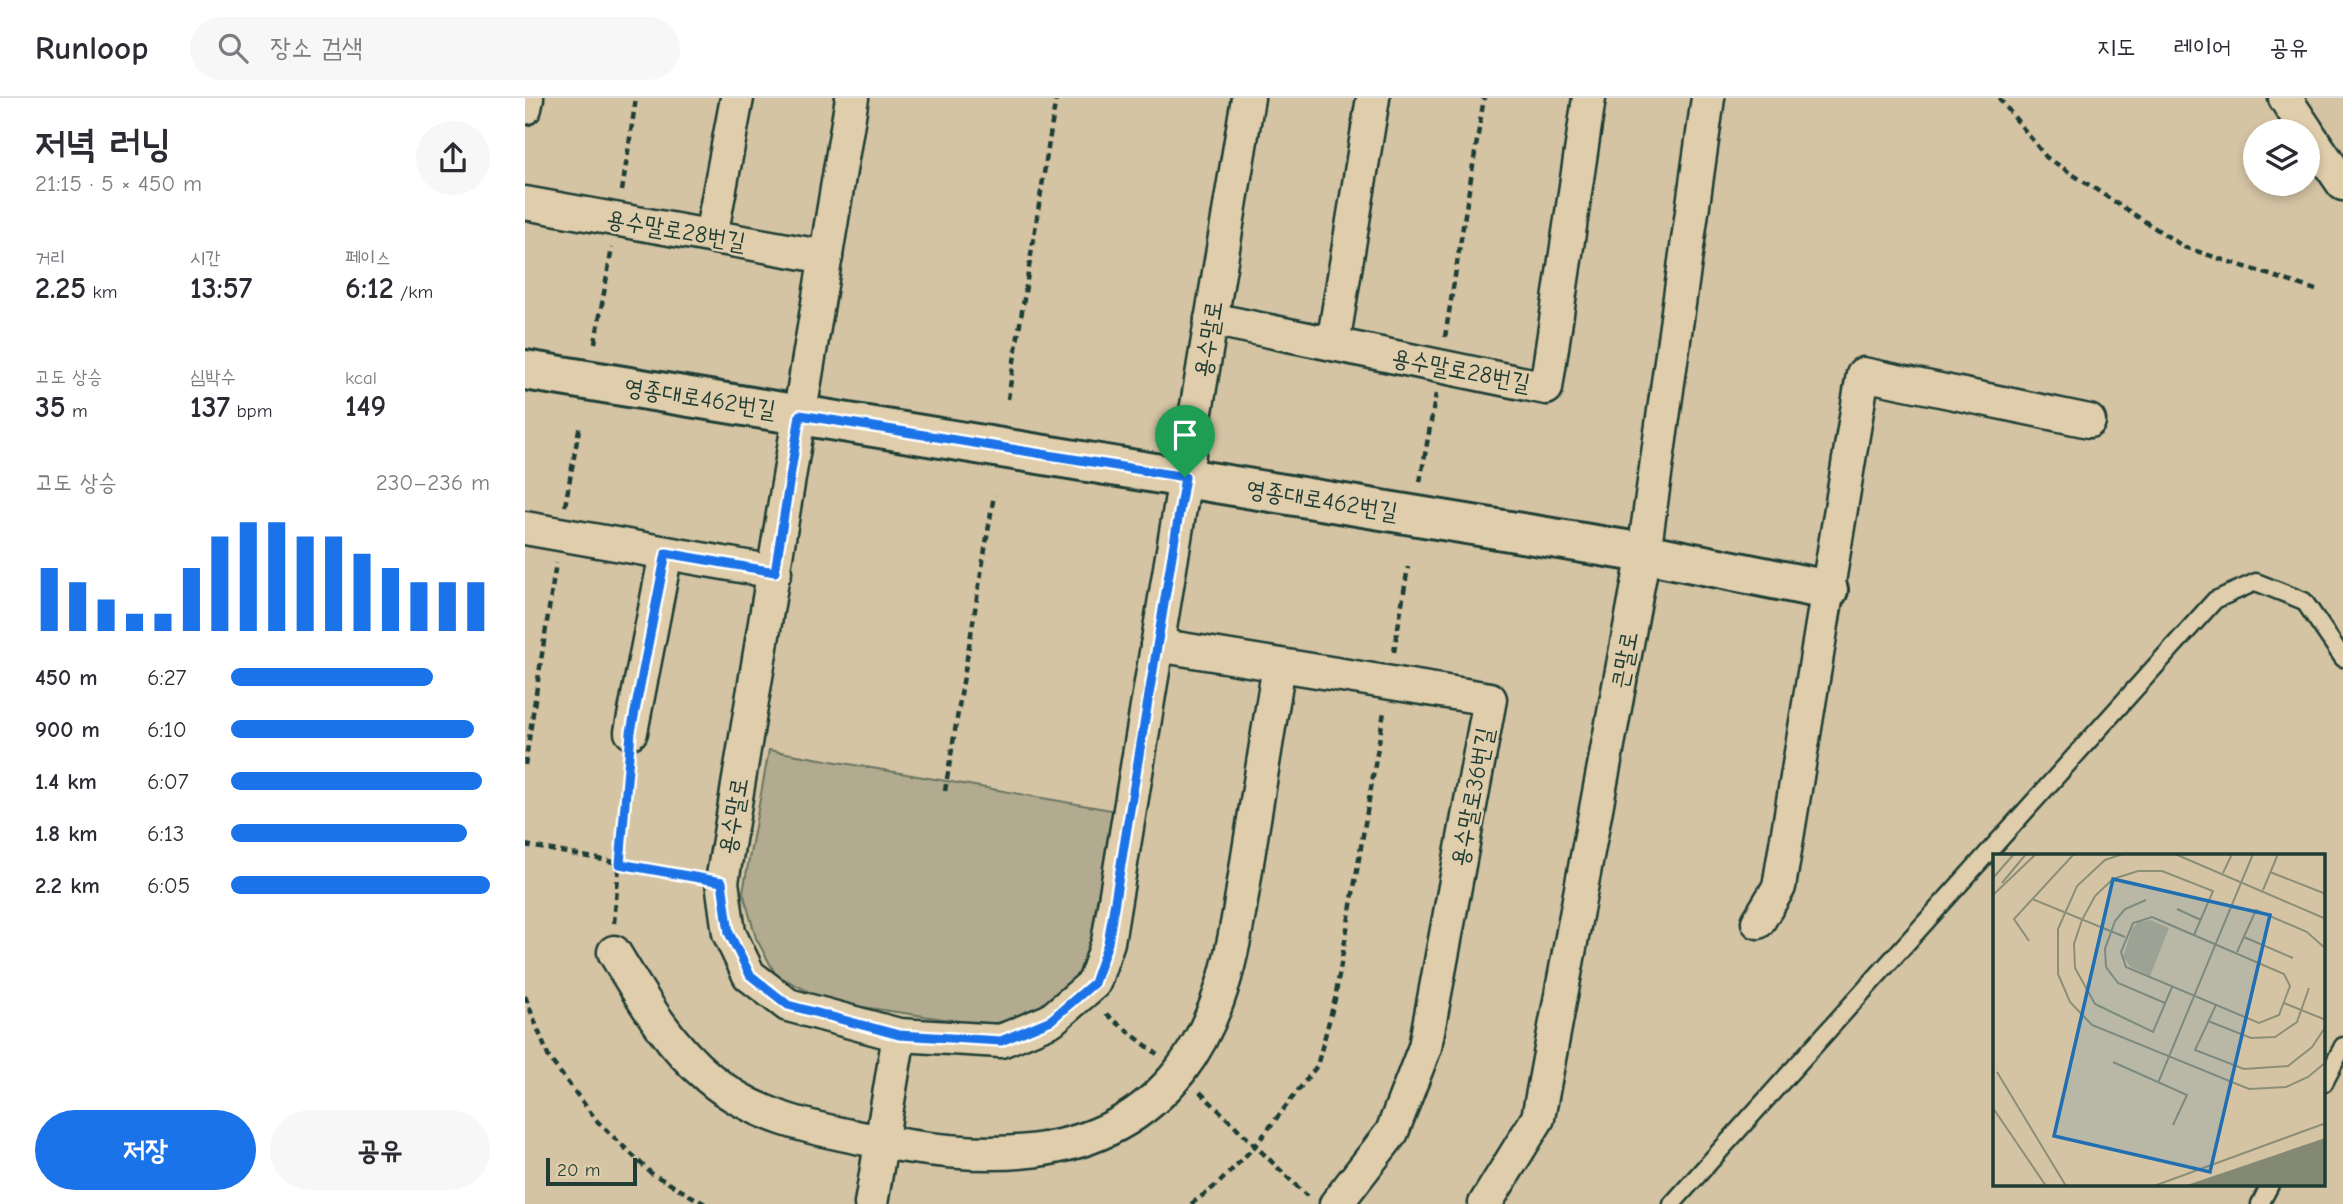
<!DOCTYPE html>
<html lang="ko">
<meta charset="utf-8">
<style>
body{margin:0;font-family:"Comic Neue","Poor Story",sans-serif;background:#f7f7f7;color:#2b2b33;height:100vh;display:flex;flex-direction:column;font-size:26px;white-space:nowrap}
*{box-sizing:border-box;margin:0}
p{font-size:23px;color:#7c7c81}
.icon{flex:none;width:38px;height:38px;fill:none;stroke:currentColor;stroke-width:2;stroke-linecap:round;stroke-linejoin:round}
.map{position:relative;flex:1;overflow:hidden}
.sheet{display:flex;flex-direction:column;background:#fff;width:525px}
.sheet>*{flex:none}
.controls{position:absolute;left:1718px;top:21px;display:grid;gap:14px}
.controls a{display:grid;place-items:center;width:77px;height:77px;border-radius:50%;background:#fff;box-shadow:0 4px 10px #0003;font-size:35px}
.scale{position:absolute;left:21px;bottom:18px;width:91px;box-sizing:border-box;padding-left:7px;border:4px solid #1f3d34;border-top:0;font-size:19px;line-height:24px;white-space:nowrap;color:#1f3d34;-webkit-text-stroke:5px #dfcdab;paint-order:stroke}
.pin{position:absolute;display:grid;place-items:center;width:60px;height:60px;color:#fff;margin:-72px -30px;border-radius:50% 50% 50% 0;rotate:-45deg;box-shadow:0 0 7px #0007}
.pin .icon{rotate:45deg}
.round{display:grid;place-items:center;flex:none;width:74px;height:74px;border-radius:37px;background:#f7f7f7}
.head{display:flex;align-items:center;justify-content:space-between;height:119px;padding:0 35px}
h1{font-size:38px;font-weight:800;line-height:52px}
.metrics{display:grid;grid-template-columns:repeat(3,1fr);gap:10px;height:119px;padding:7px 35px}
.metrics div{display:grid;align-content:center}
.metrics b{font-size:30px;font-weight:800}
.metrics small{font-size:19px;font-weight:400}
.metrics p{font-size:19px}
.chart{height:196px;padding:14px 35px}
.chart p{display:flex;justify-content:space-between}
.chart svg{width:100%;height:126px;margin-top:7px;stroke:#1a73e8;stroke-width:6}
.button{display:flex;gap:14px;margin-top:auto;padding:14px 35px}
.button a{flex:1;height:80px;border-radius:42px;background:#1a73e8;color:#fff;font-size:28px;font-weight:800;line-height:80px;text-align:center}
.button a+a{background:#f7f7f7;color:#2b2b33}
ul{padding:0 35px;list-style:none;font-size:23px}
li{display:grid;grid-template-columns:112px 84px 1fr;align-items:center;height:52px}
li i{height:18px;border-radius:9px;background:#1a73e8}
header{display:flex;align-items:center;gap:42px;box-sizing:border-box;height:98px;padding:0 35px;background:#fff;border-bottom:2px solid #e1e1e2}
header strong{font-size:33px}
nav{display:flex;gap:38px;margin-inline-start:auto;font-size:24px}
.search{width:490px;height:63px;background:#f7f7f7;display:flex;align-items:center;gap:18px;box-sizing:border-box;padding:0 24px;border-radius:38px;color:#7c7c81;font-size:26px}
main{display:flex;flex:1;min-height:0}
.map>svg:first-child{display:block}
</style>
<header>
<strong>Runloop</strong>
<div class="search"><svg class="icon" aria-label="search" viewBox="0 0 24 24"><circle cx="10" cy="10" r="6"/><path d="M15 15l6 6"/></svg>장소 검색</div>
<nav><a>지도</a><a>레이어</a><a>공유</a></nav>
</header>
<main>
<section class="sheet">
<div class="head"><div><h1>저녁 러닝</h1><p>21:15 · 5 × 450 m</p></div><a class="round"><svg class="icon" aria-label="share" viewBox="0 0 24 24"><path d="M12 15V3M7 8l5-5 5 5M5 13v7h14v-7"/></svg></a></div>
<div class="metrics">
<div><p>거리</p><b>2.25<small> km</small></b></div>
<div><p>시간</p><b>13:57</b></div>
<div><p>페이스</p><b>6:12<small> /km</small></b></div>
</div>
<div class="metrics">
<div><p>고도 상승</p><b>35<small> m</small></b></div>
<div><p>심박수</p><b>137<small> bpm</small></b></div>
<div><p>kcal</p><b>149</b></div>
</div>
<div class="chart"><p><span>고도 상승</span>230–236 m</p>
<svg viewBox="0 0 160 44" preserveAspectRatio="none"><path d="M5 44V22M15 44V27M25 44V33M35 44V38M45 44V38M55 44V22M65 44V11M75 44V6M85 44V6M95 44V11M105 44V11M115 44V17M125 44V22M135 44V27M145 44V27M155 44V27"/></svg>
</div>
<ul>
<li><b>450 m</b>6:27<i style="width:78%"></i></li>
<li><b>900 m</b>6:10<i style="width:94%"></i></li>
<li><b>1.4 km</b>6:07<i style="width:97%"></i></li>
<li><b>1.8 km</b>6:13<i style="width:91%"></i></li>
<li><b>2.2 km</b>6:05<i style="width:100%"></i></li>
</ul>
<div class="button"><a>저장</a><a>공유</a></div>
</section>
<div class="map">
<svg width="1818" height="1106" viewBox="0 0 1818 1106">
<rect width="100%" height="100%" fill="#d4c4a4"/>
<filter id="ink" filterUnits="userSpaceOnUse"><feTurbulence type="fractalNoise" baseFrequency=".0143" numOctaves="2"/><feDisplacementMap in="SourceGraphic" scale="14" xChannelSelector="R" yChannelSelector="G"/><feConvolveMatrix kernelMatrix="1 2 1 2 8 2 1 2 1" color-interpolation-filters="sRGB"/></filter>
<g filter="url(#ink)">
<path fill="#b2ab8f" stroke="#687462" stroke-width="2" d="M244 652 592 713 568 852 546 889 506 918 459 927 304 904 251 877 231 840 218 794Z"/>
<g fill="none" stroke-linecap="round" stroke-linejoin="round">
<defs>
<g id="service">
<path d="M1799 985 1818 948"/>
<path d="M1147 1106 1690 502 1731 484 1779 503 1818 560"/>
<path d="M1735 1106 1745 1087"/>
</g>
<g id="minor">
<path d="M327 0 197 784 204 835 224 877 263 907 374 937 476 943 526 922 569 885 583 844 723 0"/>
<path d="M1760 0 1782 33"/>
<path d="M0 10 2 0"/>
<path d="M1783 35 1818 86"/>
<path d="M0 105 301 159"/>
<path d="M186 138 212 0"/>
<path d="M686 221 1021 290 1064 0"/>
<path d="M808 246 848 0"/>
<path d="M0 430 250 474"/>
<path d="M632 547 965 601 900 949 867 1034 811 1106"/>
<path d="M106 634 141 455"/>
<path d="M1233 824 1254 789 1338 276 1564 323"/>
<path d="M89 854C117 900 142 945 184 980 229 1018 284 1030 341 1041 451 1062 577 1073 655 973 705 908 712 825 725 746 735 686 744 626 754 567"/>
<path d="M346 1106 374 937"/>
<path d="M960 1106 1013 1020 1119 455 1183 0"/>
</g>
<path id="tertiary" d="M0 272 1119 455 1303 492"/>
</defs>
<use href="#service" stroke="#1f3d34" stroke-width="21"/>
<use href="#minor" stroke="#1f3d34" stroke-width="37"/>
<use href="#tertiary" stroke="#1f3d34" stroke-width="44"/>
<g stroke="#1f3d34" stroke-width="4.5" stroke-dasharray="7 5" stroke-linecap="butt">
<path d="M1474 0 1521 59 1659 149 1794 193"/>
<path d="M97 93 111 0"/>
<path d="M920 239 959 0"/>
<path d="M70 245 87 150"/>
<path d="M483 301 531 0"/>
<path d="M895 384 911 296"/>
<path d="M40 408 55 326"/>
<path d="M869 554 883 469"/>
<path d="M0 667 31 465"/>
<path d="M420 693 469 397"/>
<path d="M0 747 168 779"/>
<path d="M89 825 103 663"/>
<path d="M0 898 24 960 73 1024 126 1075 180 1106"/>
<path d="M581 916 632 956"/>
<path d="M675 994 782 1098"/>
<path d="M666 1106 693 1086 730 1048 792 968 810 901 859 614"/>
</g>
<use href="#service" stroke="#dfcdab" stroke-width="16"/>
<use href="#minor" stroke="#dfcdab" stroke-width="32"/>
<use href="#tertiary" stroke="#dfcdab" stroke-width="38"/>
</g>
</g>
<g fill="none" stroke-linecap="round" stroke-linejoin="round" filter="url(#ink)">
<defs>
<path id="route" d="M275 317 660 379 583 845 569 885 526 922 476 943 374 937 263 907 225 877 204 835 197 784 95 766 106 634 141 455 250 474Z"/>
</defs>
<use href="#route" stroke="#fff" stroke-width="14"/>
<use href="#route" stroke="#1a73e8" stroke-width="9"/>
</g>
<g text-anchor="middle" stroke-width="5" stroke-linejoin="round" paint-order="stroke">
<g font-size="24" fill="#1f3d34" stroke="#dfcdab">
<text transform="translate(151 132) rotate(10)" y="8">용수말로28번길</text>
<text transform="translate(683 241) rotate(-81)" y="8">용수말로</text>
<text transform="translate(936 272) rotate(11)" y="8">용수말로28번길</text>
<text transform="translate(175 300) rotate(9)" y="8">영종대로462번길</text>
<text transform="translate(797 402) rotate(9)" y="8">영종대로462번길</text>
<text transform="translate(1099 562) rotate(-79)" y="8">큰말로</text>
<text transform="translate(947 699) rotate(-79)" y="8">용수말로36번길</text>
<text transform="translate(208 718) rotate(-80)" y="8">용수말로</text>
</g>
</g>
<g transform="translate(1468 756)">
<rect width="332" height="332" fill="#d4c4a4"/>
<path d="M157 66 176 74 157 122 138 113 130 103 139 75 145 68Z" fill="#b2ab8f"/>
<path d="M332 284V332H191L256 310Z" fill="#848973"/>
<path fill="none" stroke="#8c8e77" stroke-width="2" d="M130 0 112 6 84 32 65 75V120L77 148 99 171 256 235 293 233 315 223 333 208M182 0 333 65M277 18 333 40M230 19 239 0M0 24 21 0M9 29 33 0M270 36 285 0M0 41 43 0M39 45 132 83M153 46 132 55 122 67 112 95 113 113 125 129 172 149M184 55 208 66M159 63 291 120 297 132 286 161 266 169 133 113 128 98 140 69ZM251 83 300 104M36 87 21 65 81 0M244 98 263 56 314 78 333 95M179 133 160 178 102 150 82 114 81 90 89 66 102 42 120 25 145 17H169L220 37 201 81M291 149 333 166M223 151 202 196 251 215 295 212 319 193 333 172M215 167 258 184 282 183 304 168 316 134M120 208 194 241 180 271M4 218 73 332M165 229 260 0M0 254 53 332M161 332 333 269"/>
<path fill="#1f6fb2" fill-opacity="0.15" stroke="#1f6fb2" stroke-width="3.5" d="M120 25 277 61 217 318 61 282Z"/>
<rect width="332" height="332" fill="none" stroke="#1f3d34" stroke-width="3.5"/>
</g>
</svg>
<div class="controls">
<a><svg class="icon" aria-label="layers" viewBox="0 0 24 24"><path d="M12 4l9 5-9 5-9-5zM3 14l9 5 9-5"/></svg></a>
</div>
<div class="scale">20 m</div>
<div class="pin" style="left:660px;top:379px;background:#1e9e55"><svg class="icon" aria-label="arrive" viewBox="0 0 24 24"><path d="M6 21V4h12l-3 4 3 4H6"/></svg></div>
</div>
</main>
